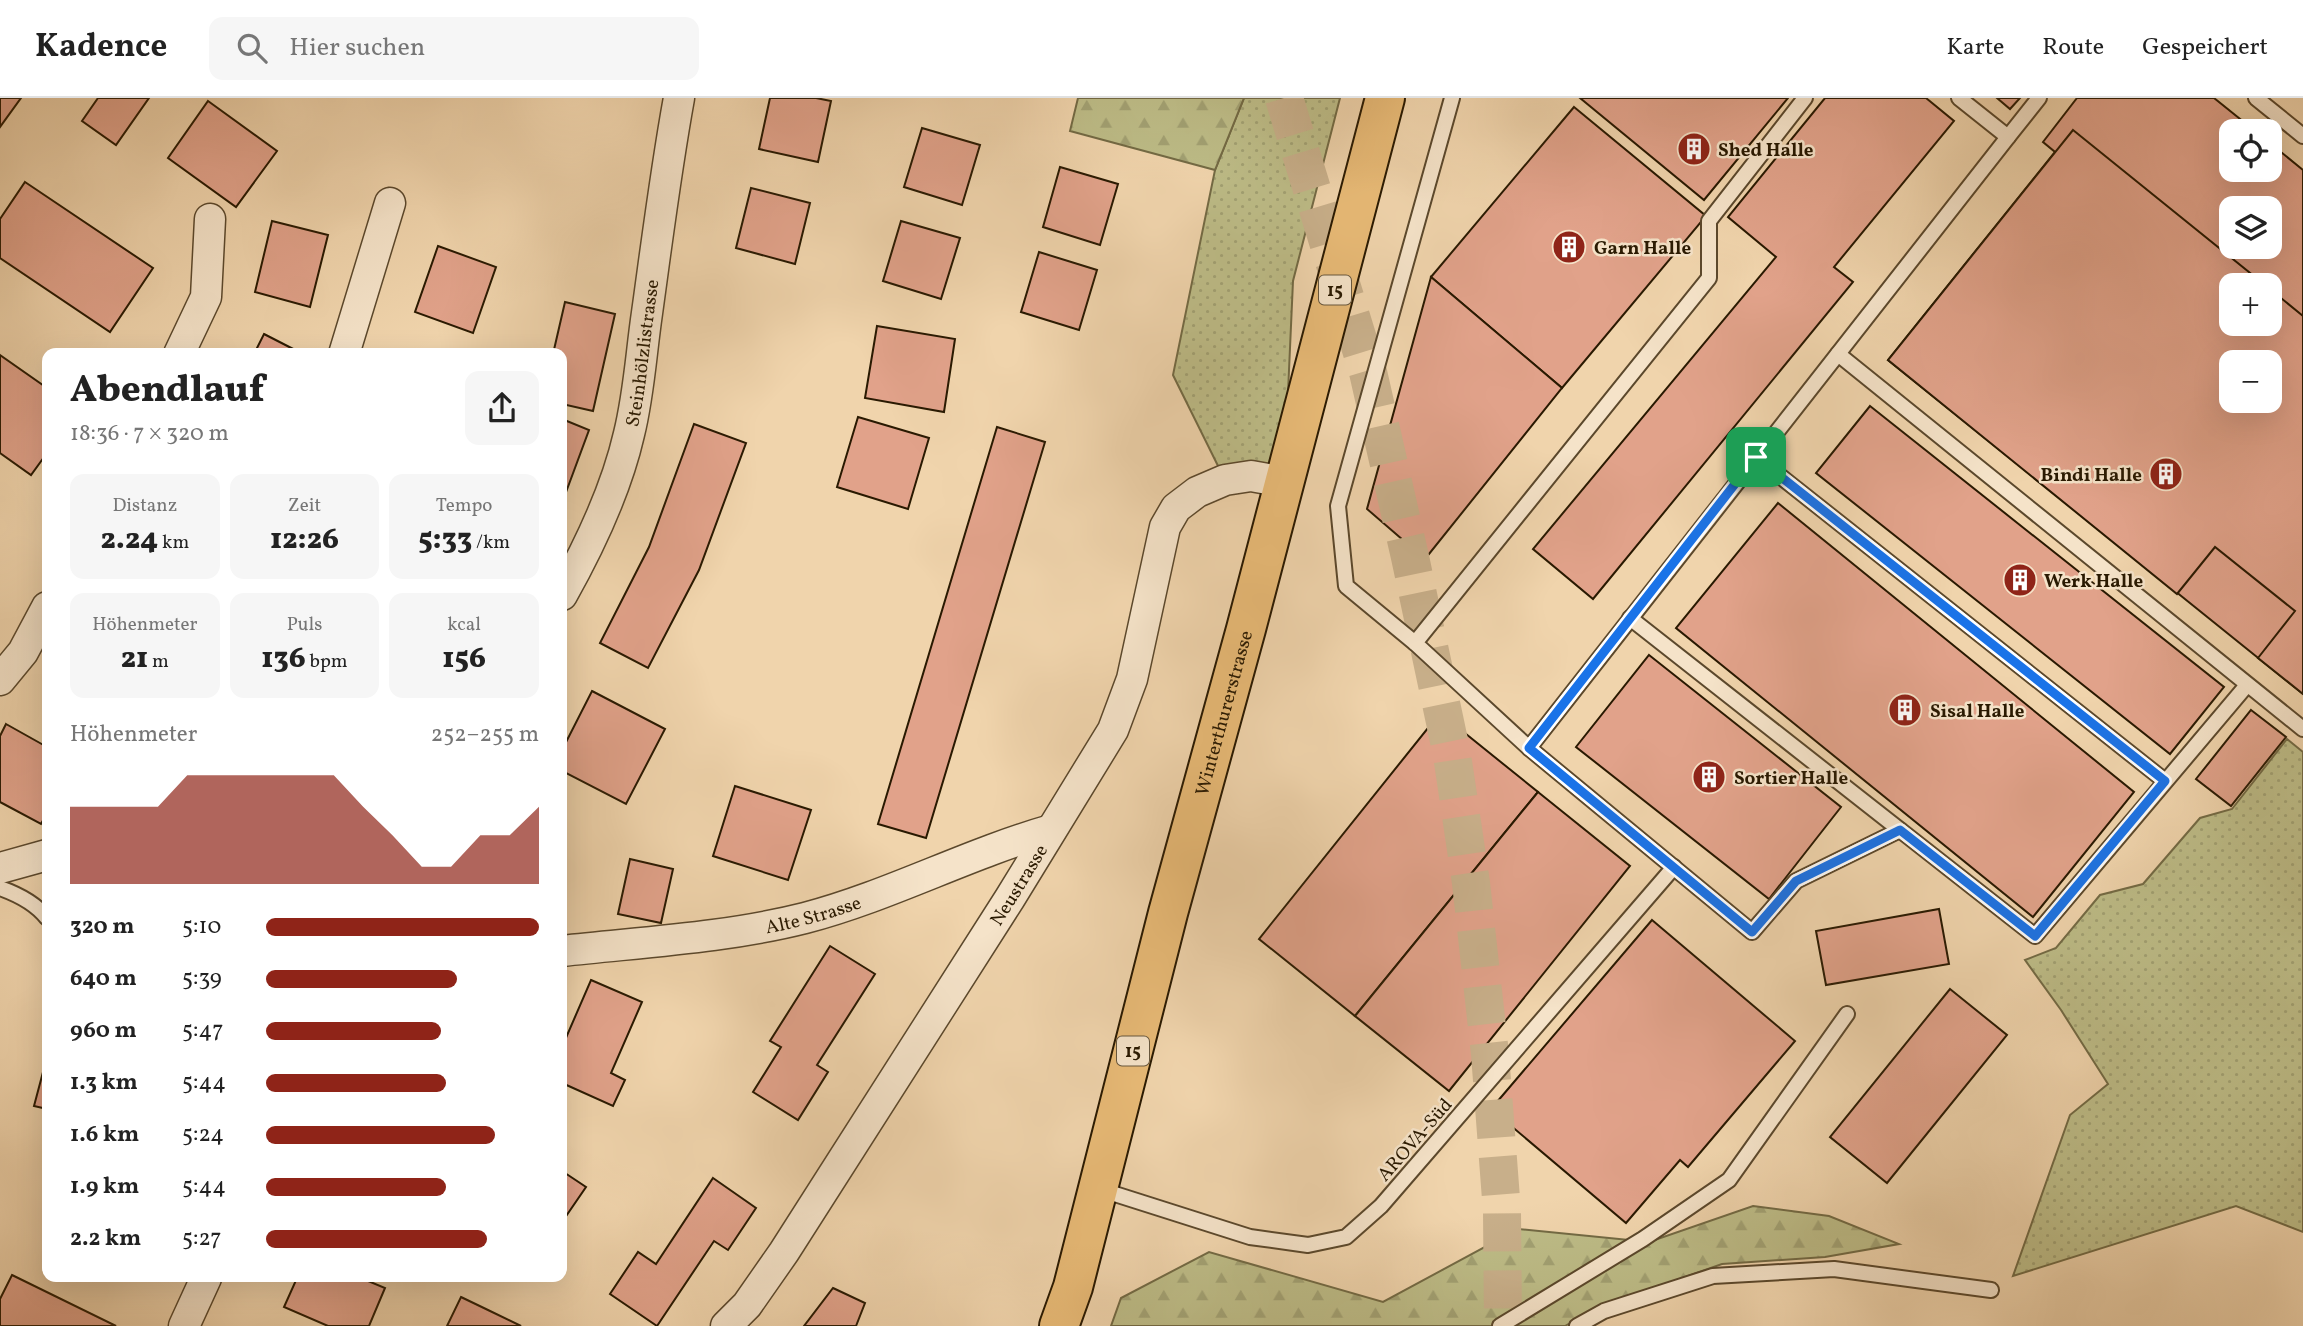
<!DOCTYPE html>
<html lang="de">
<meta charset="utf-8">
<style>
body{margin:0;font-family:Vollkorn,serif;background:#f6f6f6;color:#222;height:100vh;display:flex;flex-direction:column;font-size:26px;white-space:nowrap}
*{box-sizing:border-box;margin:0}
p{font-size:23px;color:#767676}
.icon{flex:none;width:38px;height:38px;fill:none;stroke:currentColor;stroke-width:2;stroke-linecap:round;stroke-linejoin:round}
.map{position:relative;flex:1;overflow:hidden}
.drawer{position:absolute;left:42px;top:250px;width:525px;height:934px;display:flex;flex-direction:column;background:#fff;border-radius:14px;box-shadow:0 7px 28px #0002}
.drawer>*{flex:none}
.buttons{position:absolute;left:2219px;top:21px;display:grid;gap:14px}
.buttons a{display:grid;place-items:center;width:63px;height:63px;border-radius:14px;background:#fff;box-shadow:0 7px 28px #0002;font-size:35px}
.pin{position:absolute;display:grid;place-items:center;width:60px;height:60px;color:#fff;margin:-30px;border-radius:14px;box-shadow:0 4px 10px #0006}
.round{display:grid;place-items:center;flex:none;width:74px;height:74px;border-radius:14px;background:#f6f6f6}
.headline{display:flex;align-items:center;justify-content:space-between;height:119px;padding:0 28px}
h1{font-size:38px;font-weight:800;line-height:52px}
.metrics{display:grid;grid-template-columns:repeat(3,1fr);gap:10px;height:119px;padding:7px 28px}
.metrics div{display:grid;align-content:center;border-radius:14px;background:#f6f6f6;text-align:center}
.metrics b{font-size:30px;font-weight:800}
.metrics small{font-size:19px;font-weight:400}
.metrics p{font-size:19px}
.chart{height:196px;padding:14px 28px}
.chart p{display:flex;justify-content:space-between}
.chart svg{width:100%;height:126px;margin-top:7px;fill:#8f2418;opacity:.7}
ul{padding:0 28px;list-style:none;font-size:23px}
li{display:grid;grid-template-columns:112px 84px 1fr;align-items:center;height:52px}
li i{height:18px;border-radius:9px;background:#8f2418}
header{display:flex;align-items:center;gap:42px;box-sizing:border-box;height:98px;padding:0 35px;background:#fff;border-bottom:2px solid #e0e0e0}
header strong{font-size:33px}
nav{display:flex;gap:38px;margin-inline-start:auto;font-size:24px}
.search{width:490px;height:63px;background:#f6f6f6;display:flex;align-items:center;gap:18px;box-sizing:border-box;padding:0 24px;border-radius:14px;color:#767676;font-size:26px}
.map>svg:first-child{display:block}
</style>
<header>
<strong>Kadence</strong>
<div class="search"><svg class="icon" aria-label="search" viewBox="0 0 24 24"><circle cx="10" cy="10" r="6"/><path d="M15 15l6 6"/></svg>Hier suchen</div>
<nav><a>Karte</a><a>Route</a><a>Gespeichert</a></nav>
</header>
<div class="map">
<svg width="2303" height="1228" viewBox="0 0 2303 1228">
<defs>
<pattern id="grass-dots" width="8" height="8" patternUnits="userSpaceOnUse" patternTransform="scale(1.75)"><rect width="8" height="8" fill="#bdbc87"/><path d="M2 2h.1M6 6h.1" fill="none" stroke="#a2a173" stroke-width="1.8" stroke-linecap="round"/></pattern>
<pattern id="forest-firs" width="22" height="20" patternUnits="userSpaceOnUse" patternTransform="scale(1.75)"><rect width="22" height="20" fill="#bdbc87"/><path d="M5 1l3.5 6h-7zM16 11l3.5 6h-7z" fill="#a2a173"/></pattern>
</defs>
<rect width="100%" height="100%" fill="#f0d4ac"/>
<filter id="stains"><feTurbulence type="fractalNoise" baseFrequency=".00286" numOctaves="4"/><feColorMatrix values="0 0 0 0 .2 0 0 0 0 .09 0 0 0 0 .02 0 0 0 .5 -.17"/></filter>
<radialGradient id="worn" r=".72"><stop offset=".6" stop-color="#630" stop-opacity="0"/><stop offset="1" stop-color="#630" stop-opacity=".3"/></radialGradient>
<g fill="url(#grass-dots)" stroke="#736a44" stroke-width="2">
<path d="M1244 0H1340L1293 183 1284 384 1225 382 1173 277 1215 72Z"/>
<path d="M2287 641 2303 654V1134L2236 1108 2013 1178 2070 1017 2108 986 2061 912 2025 862 2056 850 2100 797 2143 786 2200 720 2232 711Z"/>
</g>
<g fill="url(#forest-firs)" stroke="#736a44" stroke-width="2">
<path d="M1078 0H1244L1215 72 1070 33Z"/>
<path d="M1753 1108 1829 1118 1899 1146 1825 1159 1722 1166 1597 1210 1565 1228H1111L1121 1200 1209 1154 1383 1204 1518 1131 1649 1144Z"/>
</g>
<g fill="#e1a28a" stroke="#291901" stroke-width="2" fill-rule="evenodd">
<path d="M0 0H21L0 29Z"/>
<path d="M98 0H149L116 47 82 23Z"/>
<path d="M770 0H816L831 3 818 64 759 51Z"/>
<path d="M1580 0H1788L1704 102Z"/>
<path d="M1825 0H1926L1954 23 1834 169 1853 184 1593 501 1533 451 1776 159 1728 119Z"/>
<path d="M1997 0H2020L2010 11Z"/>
<path d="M2077 0H2214L2255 33H2231V72H2270V45L2303 72V596L1888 262 2055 54 2043 44ZM2231 110H2270V149H2231ZM2231 187H2270V226H2231ZM2231 264H2270V303H2231Z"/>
<path d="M208 3 277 53 236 109 168 60Z"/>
<path d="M1574 9 1706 118 1562 290 1431 179Z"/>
<path d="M922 30 980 47 962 107 904 89Z"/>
<path d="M2073 32 2265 187H2231V226H2270V191L2303 218V596L2258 560 2295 513 2215 449 2177 496 1888 262ZM2231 264H2270V303H2231Z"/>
<path d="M1060 69 1118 86 1100 147 1043 129Z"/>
<path d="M25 84 153 170 110 234 0 160V121Z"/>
<path d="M751 90 810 105 795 166 736 150Z"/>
<path d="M272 123 328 137 310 209 255 194Z"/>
<path d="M901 123 960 140 941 201 883 183Z"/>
<path d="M438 148 496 169 473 235 415 214Z"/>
<path d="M1039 154 1097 172 1079 232 1021 214Z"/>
<path d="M1431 179 1562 290 1425 461 1367 411Z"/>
<path d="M565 204 615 216 593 313 562 306V256H553Z"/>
<path d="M877 228 955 241 944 314 865 300Z"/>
<path d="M264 236 303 256H254Z"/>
<path d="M0 257 47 290V355L31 377 0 355Z"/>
<path d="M1870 308 2224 589 2170 656 1816 375Z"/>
<path d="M858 319 929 340 908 411 837 389Z"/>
<path d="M562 321 589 332 562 405Z"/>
<path d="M694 326 746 345 699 472 648 570 600 545 649 449Z"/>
<path d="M997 329 1045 344 926 740 878 726Z"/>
<path d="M1778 405 2134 694 2033 819 1676 530Z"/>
<path d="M1649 557 1841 709 1769 801 1576 649Z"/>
<path d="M592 593 665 631 626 706 562 673V652Z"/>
<path d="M2251 612 2286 639 2231 708 2196 681Z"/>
<path d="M1440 615 1538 694 1355 918 1259 841Z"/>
<path d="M6 626 47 649V715L41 726 0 704V638Z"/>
<path d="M735 688 811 712 788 782 713 758Z"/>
<path d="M1538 694 1630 768 1449 993 1355 918Z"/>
<path d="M630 761 673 771 661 825 618 816Z"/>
<path d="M1939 811 1949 866 1826 887 1816 833Z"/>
<path d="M1652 822 1795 943 1688 1069 1680 1062 1626 1125 1491 1011Z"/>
<path d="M830 848 875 876 817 967 828 974 798 1022 753 994 781 949 770 943Z"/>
<path d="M591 882 642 904 611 975 625 982 613 1008 562 985V949Z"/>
<path d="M1950 891 2007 937 1887 1085 1830 1039Z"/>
<path d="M47 959V1011L34 1008Z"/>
<path d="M562 1073 586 1089 562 1124Z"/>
<path d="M713 1080 756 1110 728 1152 714 1143 657 1228 610 1196 638 1154 656 1166Z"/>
<path d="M12 1177 116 1228H0V1201Z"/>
<path d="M297 1180H361L385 1190 369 1228H328L284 1209Z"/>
<path d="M833 1190 865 1205 856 1228H804Z"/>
<path d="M461 1199 488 1212 521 1228H447Z"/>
</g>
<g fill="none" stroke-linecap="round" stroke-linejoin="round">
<path stroke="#c8af8a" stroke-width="38" stroke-dasharray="38 19" stroke-linecap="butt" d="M1284 0 1368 274 1410 459 1452 657 1471 785 1490 956 1502 1114 1503 1228"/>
<defs>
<g id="service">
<path d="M2256 0 2303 38"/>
<path d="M2008 39 2039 0"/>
<path d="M1838 256 2303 631"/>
<path d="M1756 359 2165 683"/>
<path d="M1630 520 2035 838 2247 587"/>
<path d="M1415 545 1346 488 1338 408 1452 0"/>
<path d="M1529 650 1415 545 1709 180V123L1805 0"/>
<path d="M1900 732 1796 783 1752 834 1529 650 2008 39 1959 0"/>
<path d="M0 790C17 796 36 806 47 820"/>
<path d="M1099 1091 1250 1139 1308 1147 1346 1139 1381 1108 1674 769"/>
<path d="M1500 1228 1643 1141 1729 1082 1847 916"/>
<path d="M1577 1228 1604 1213 1713 1178 1834 1171 1991 1192"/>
</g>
<g id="minor">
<path d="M179 256 206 199 210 121"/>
<path d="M344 256 390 105"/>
<path id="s1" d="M562 497C590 447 616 393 629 336 639 296 641 256 647 215 657 143 666 71 679 0"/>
<path d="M0 582 23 554 47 509"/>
<path d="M0 770 47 757"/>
<path id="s2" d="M562 853C642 844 726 840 805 820 889 798 967 756 1051 732"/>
<path d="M184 1228 206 1180"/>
<path id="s3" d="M726 1228 747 1207 784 1154 1010 800 1113 632 1132 581 1165 429 1176 410 1197 394 1225 382 1251 378 1284 384"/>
</g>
<g id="primary">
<path id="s4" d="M1059 1228 1073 1189 1168 815 1246 531 1385 0"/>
</g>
</defs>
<use href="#service" stroke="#5b482c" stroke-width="18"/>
<use href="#minor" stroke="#5b482c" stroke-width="33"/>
<use href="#primary" stroke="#291901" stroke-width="42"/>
<use href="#service" stroke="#f5e3c9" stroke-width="14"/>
<use href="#minor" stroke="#f5e3c9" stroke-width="30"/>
<use href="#primary" stroke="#e8ba76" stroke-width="38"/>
</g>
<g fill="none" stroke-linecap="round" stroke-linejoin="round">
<defs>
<path id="route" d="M1756 359 2165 683 2035 838 1900 732 1796 783 1752 834 1529 650Z"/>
</defs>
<use href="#route" stroke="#fff" stroke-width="14"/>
<use href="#route" stroke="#1a73e8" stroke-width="9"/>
</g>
<defs>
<symbol id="building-disc" viewBox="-11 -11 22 22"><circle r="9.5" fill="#8f2418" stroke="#f5e3c9"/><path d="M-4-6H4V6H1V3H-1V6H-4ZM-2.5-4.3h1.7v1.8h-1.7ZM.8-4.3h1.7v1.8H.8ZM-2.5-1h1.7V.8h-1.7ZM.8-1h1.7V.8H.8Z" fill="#fff"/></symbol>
</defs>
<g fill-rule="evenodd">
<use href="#building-disc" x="1675" y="32" width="38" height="38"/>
<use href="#building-disc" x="1550" y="130" width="38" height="38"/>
<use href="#building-disc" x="2147" y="357" width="38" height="38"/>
<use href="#building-disc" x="2001" y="463" width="38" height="38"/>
<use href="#building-disc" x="1886" y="593" width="38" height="38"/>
<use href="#building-disc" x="1690" y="660" width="38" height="38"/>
</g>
<g text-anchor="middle" stroke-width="5" stroke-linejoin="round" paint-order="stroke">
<g fill="#f5e3c9" stroke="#66563d" stroke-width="2">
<rect x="1319" y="177.5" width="32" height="29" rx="5"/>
<rect x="1117" y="938.5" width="32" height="29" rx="5"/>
</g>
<g font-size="18" font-weight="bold" fill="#291901">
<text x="1335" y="198">15</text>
<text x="1133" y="959">15</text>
</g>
<g font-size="19" font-weight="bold" fill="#291901" stroke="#f5e3c9" text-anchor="start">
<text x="1718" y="58">Shed Halle</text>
<text x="1594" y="156">Garn Halle</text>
<text x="2142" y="383" text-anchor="end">Bindi Halle</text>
<text x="2044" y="489">Werk Halle</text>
<text x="1930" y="619">Sisal Halle</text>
<text x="1734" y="686">Sortier Halle</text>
</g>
<g font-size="19" fill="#291901" stroke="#f5e3c9">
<text dy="7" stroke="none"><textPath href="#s1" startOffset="257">Steinhölzlistrasse</textPath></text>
<text dy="7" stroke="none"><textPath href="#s4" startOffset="635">Winterthurerstrasse</textPath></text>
<text dy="7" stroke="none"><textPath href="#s3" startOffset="530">Neustrasse</textPath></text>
<text dy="7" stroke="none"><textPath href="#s2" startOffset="254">Alte Strasse</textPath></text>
<text transform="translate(1414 1041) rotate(-49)" y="7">AROVA-Süd</text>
</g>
</g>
<rect width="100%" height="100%" filter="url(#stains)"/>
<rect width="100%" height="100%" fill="url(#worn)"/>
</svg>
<div class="buttons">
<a><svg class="icon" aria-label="locate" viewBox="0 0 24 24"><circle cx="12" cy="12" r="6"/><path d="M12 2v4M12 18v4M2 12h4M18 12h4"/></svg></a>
<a><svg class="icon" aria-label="layers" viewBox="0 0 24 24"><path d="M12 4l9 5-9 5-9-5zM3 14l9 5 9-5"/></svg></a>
<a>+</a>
<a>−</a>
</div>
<div class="pin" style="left:1756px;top:359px;background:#1e9e55"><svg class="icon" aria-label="arrive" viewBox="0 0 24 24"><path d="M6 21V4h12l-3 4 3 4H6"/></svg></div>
<section class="drawer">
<div class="headline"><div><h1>Abendlauf</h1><p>18:36 · 7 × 320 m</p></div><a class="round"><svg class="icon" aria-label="share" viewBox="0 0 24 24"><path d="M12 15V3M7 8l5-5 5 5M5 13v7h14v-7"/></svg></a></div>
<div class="metrics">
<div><p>Distanz</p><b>2.24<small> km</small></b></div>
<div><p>Zeit</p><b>12:26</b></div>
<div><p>Tempo</p><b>5:33<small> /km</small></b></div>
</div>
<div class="metrics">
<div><p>Höhenmeter</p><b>21<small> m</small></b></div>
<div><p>Puls</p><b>136<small> bpm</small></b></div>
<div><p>kcal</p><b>156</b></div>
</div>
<div class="chart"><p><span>Höhenmeter</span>252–255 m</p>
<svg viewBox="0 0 160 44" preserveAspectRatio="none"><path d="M0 44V17L10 17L20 17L30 17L40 6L50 6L60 6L70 6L80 6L90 6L100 17L110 27L120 38L130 38L140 27L150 27L160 17V44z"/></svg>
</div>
<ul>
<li><b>320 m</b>5:10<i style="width:100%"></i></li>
<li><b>640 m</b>5:39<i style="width:70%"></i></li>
<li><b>960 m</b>5:47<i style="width:64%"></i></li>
<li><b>1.3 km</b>5:44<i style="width:66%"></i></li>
<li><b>1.6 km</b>5:24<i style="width:84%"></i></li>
<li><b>1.9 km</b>5:44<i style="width:66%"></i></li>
<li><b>2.2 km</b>5:27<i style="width:81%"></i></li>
</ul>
</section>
</div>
